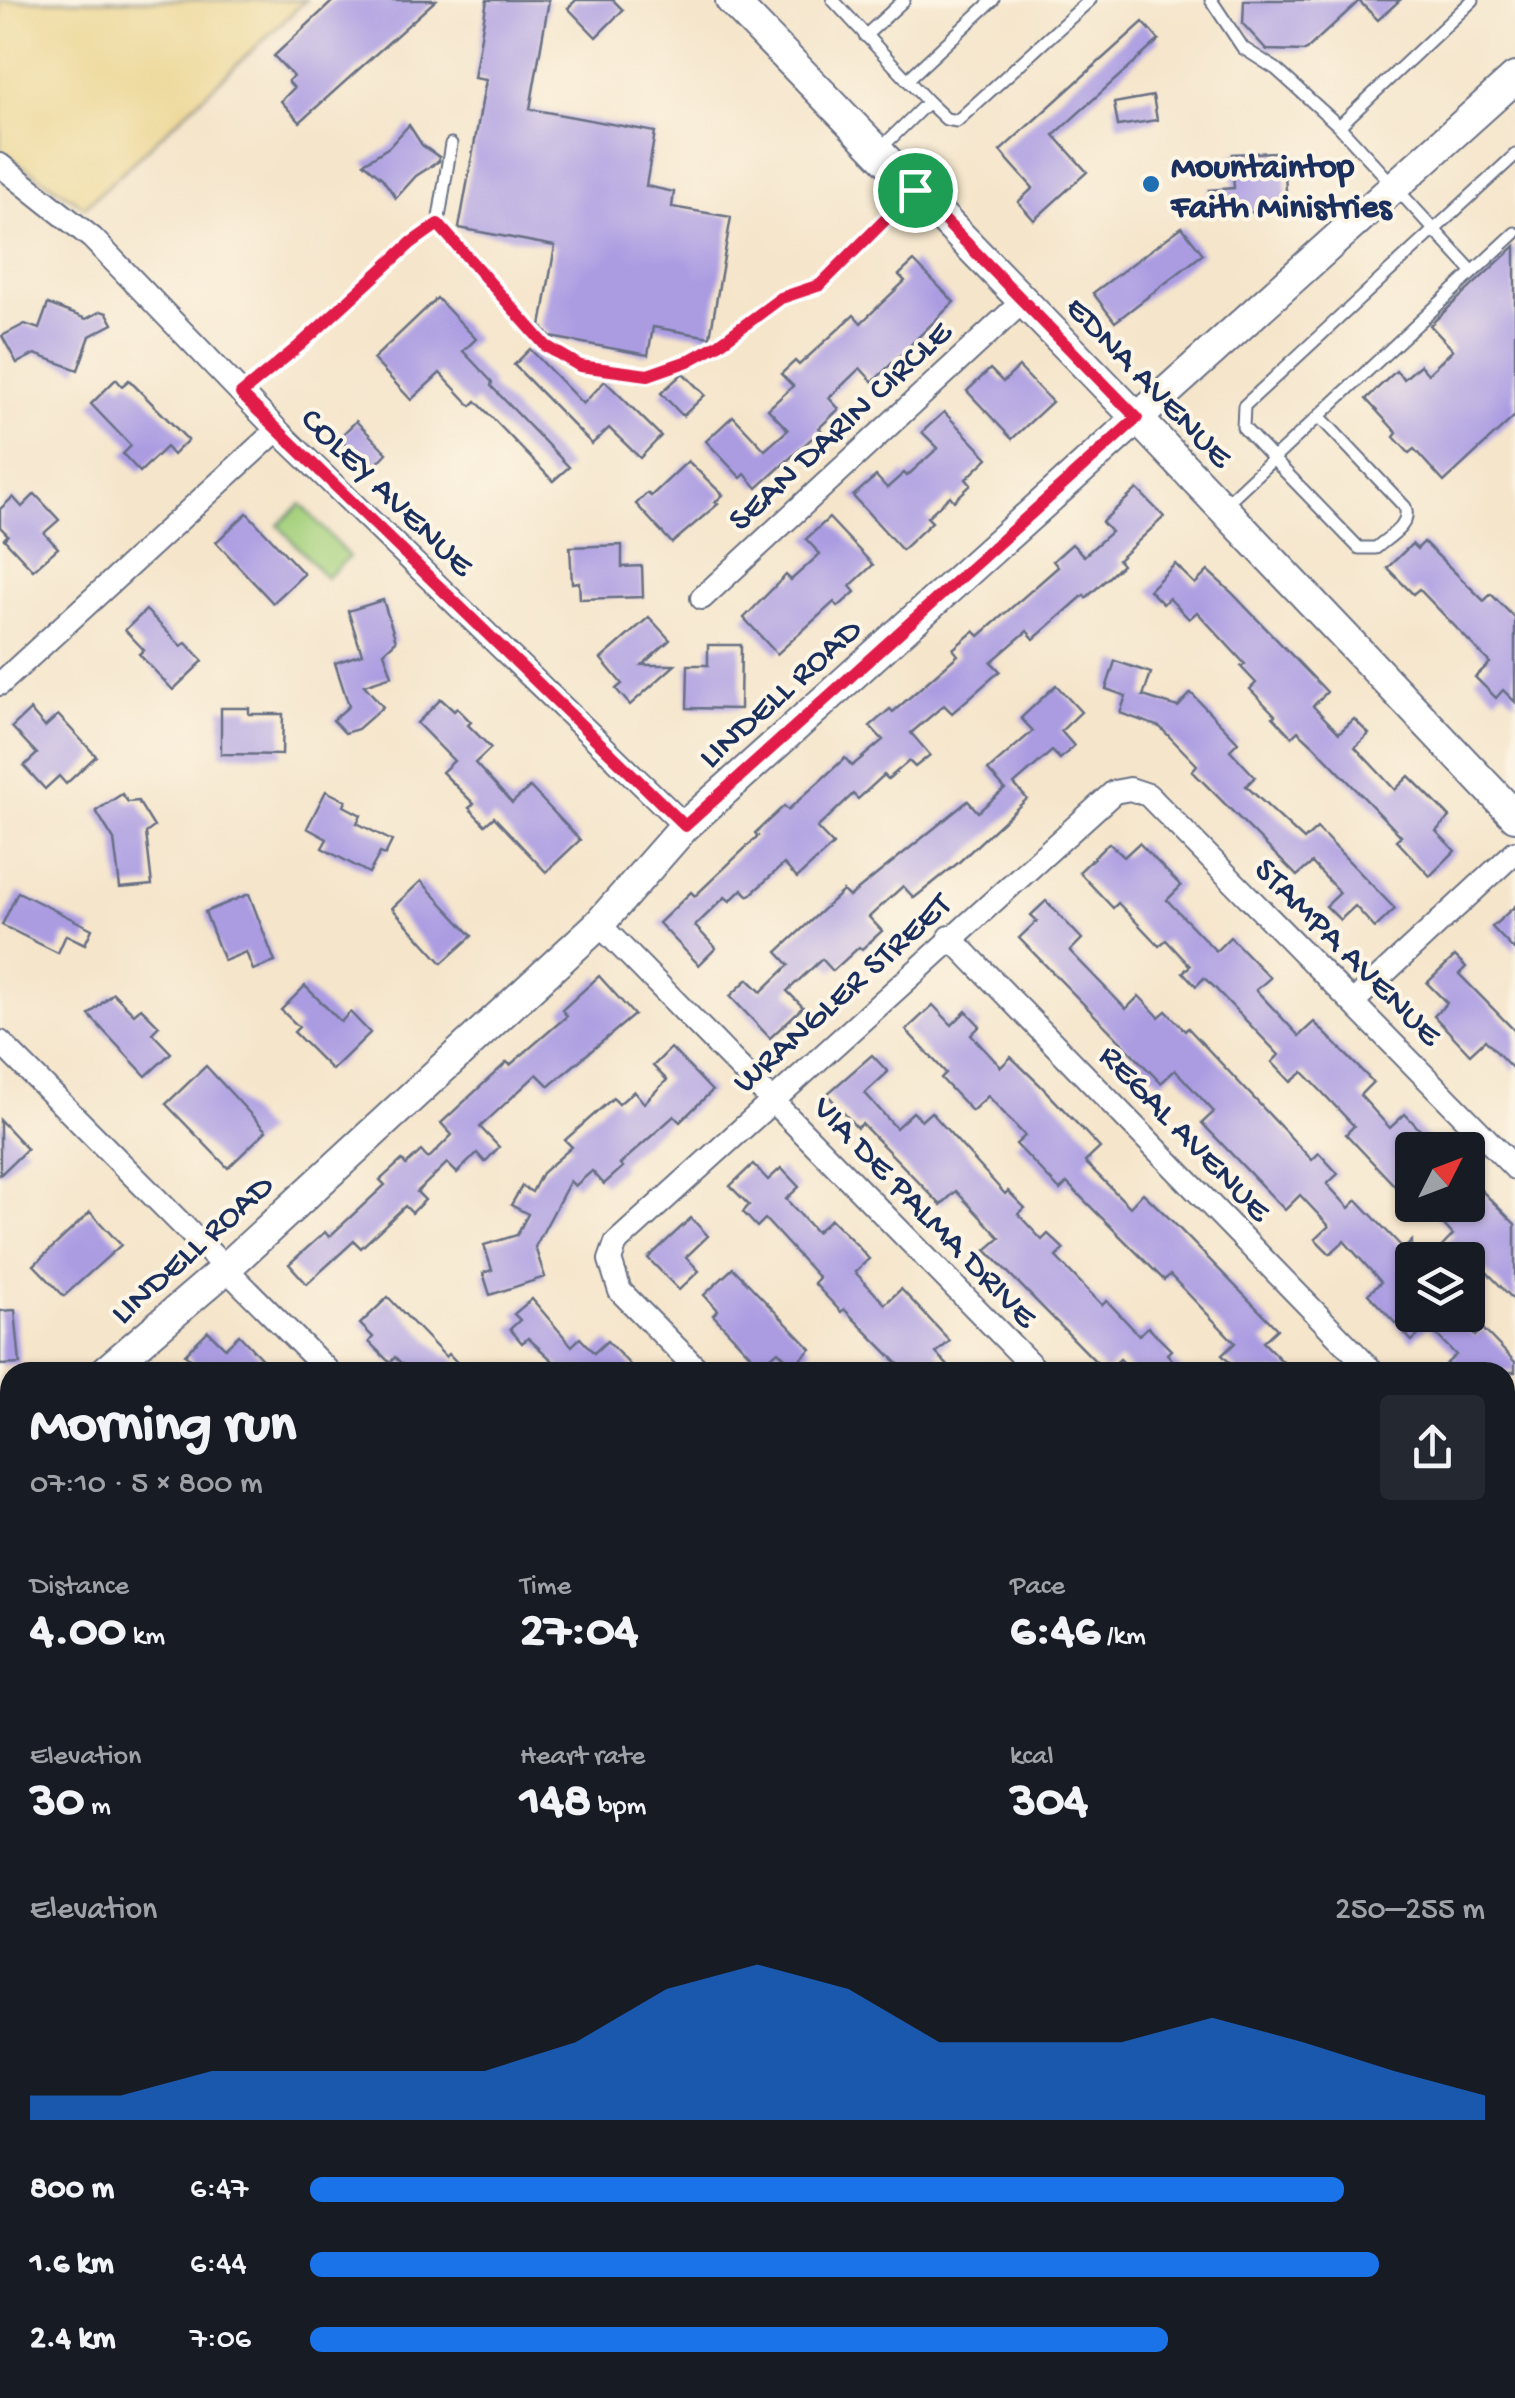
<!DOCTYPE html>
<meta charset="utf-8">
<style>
body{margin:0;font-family:"Gochi Hand",sans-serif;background:#242831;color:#f1f3f6;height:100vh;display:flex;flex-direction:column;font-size:38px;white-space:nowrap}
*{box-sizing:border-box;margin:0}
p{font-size:32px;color:#9ea1a6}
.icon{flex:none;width:55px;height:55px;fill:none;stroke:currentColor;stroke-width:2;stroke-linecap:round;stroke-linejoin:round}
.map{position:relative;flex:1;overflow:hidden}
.panel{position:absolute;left:0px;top:1362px;width:1515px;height:1038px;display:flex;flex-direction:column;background:#171b24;border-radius:30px 30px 0 0;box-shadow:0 2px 8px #0004}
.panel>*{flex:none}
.needle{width:65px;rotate:48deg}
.fabs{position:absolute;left:1395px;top:1132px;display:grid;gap:20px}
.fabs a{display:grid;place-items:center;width:90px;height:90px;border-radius:10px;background:#171b24;box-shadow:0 2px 8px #0004;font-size:50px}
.pin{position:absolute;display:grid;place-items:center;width:85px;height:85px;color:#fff;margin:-42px;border:5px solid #fff;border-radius:50%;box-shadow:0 2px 10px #0007}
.round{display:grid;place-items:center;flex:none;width:105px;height:105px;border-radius:10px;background:#242831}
.headline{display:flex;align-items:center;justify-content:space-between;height:170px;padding:0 30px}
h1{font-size:55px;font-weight:700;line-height:75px}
.metrics{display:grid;grid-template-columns:repeat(3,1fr);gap:15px;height:170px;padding:10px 30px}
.metrics div{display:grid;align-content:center}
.metrics b{font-size:50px;font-weight:700}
.metrics small{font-size:28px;font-weight:400}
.metrics p{font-size:28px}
.chart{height:280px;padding:20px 30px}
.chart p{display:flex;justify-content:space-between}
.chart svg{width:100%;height:180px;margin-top:10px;fill:#1a73e8;opacity:.7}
ul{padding:0 30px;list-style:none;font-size:32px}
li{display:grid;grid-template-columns:160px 120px 1fr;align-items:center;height:75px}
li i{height:25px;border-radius:12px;background:#1a73e8}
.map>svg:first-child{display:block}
</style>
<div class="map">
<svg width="1515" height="2398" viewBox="0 0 1515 2398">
<rect width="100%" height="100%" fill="#fcf5e5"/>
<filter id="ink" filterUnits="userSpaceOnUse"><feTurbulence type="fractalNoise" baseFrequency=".01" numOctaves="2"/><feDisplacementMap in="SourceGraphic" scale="20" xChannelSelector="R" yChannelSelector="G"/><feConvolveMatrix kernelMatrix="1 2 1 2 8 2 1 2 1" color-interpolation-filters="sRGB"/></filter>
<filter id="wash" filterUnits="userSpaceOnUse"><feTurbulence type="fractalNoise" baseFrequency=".0048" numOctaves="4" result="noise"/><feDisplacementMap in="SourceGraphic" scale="40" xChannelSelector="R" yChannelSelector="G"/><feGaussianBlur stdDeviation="2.25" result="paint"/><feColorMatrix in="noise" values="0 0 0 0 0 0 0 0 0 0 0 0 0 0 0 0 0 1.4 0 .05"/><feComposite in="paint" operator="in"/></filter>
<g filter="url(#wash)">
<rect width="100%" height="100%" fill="#f5e5cb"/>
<path fill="#a5d17d" stroke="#60806e" stroke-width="2.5" d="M301 504 349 557 326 578 278 525Z"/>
<path fill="#eeda9e" stroke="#84847e" stroke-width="2.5" d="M0 0H306L85 207 0 151Z"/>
<g id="blocks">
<g fill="#ab9ce2">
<path d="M334 0H436L300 122 281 101 294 88 288 81 293 76 274 56Z"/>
<path d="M487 0H549L530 109 655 132 646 186 674 192 672 207 731 217 710 337 653 327 648 355 551 337 541 326 555 246 459 228 486 80 474 78Z"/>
<path d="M576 0H613L623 10 596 37 568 8Z"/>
<path d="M1244 0H1400L1378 20 1359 1 1305 51 1267 50 1243 24Z"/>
<path d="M1143 22 1159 40 1054 135 1087 172 1034 220 1018 202 1033 188 1000 151Z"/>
<path d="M1153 96 1157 120 1118 126 1114 103Z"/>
<path d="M409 125 422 145 439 157V161L416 176 396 198 382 178 364 163 389 147Z"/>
<path d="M1276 152 1277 155 1284 154 1287 210 1210 215 1209 190 1234 188 1232 154Z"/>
<path d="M1182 227 1203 254 1115 322 1093 293Z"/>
<path d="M1515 246V416L1444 482 1414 449 1409 453 1394 437 1397 433 1366 399 1396 371 1404 379 1420 365 1428 374 1453 350 1430 325Z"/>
<path d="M914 261 954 302 873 382 860 368 829 398 839 409 819 428 821 430 757 488 745 474 741 478 706 441 733 416 765 450 788 430 768 409 793 386 781 374 795 361 799 365 854 315 861 323 905 281 899 275Z"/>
<path d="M437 298 476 339 463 351 492 382 491 386 569 467 553 481 476 401 471 406 440 373 411 400 373 359Z"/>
<path d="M48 304 86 319 101 311 107 313 113 324 90 336 78 370 35 354 17 363 2 336 25 324 39 329Z"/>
<path d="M530 349 583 404 605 381 661 436 640 458 609 428 592 444 514 365Z"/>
<path d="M1019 367 1052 402 1012 439 967 391 990 369 1003 382Z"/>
<path d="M683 373 705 395 683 416 661 393Z"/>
<path d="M116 379 122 386 129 380 188 440 173 455 166 447 140 472 123 454 131 446 91 404Z"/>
<path d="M944 412 988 458 966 479 971 485 954 501 950 496 927 517 932 522 902 550 853 496 876 476 887 488 904 473 907 476 938 448 922 432Z"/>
<path d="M356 421 387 453 370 471 339 438Z"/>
<path d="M688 461 723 495 715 502 718 504 672 543 636 504 647 493 651 496Z"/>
<path d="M1137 489 1164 517 1118 560 1122 565 1086 598 1084 595 1034 639 1027 631 991 662 1000 671 952 713 944 705 911 733 930 755 915 767 909 761 888 779 884 775 858 799 853 794 817 828 833 845 797 878 784 864 749 896 742 889 730 901 725 897 695 926 716 948 699 965 659 923 691 892 695 896 758 836 755 833 784 806 788 810 845 758 852 766 883 740 870 726 890 709 893 712 958 655 953 649 974 631 979 636 1058 567 1053 561 1072 544 1084 556 1111 532 1102 522Z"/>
<path d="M35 494 59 520 44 533 58 548 33 570 4 539 8 535 0 527V509L13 497 22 507Z"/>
<path d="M247 513 304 574 273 603 216 542Z"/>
<path d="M829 518 873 565 850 586 855 592 838 607 834 602 777 654 744 618 786 575 791 580 820 554 806 539Z"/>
<path d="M1424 542 1484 601 1491 594 1515 618V702L1503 690 1496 698 1475 677 1490 663 1419 589 1413 594 1387 568 1412 544 1417 549Z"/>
<path d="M622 545V567L642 566 643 597 580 599 579 582 572 583 570 547Z"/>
<path d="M1175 564 1195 584 1208 571 1231 592 1327 692 1313 706 1339 733 1354 719 1369 734 1355 747 1384 778 1395 790 1409 776 1450 817 1436 831 1455 851 1430 876 1396 840 1401 836 1313 745 1298 731 1292 737 1273 717 1275 715 1250 689 1256 683 1241 667 1245 664 1197 612 1189 619 1169 598 1163 604 1149 590Z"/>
<path d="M383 600 396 641 384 652 392 676 364 685 383 707 358 729 345 733 333 720 349 706 335 663 362 654 348 611Z"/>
<path d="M146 610 181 646 186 643 203 661 173 690 139 654 144 650 125 630Z"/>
<path d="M649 617 670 640 642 665H675L630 705 616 689 622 684 601 659Z"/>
<path d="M708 645H741L740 709 687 708 688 665H708Z"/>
<path d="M1115 661 1151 673 1143 696 1178 707 1191 693 1238 742 1230 750 1255 777 1246 786 1304 840 1317 828 1395 909 1375 928 1355 906 1340 920 1326 906 1340 893 1312 863 1297 876 1192 771 1197 765 1160 727 1120 713 1126 696 1106 689Z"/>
<path d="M1056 685 1081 712 1061 731 1074 746 1060 759 1052 751 1014 784 1027 799 958 863 914 898 903 886 869 917 882 931 862 949 859 947 833 971 822 959 787 991 803 1007 770 1038 730 996 748 979 761 992 789 965 777 952 843 891 849 897 968 801 978 812 1005 789 988 770 1033 731 1021 718Z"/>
<path d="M441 699 454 711 457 708 471 722 468 725 491 748 475 763 512 803 530 787 580 840 546 872 494 817 485 825 469 808 474 804 442 772 454 761 417 723Z"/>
<path d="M221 708H249V714H283L282 755 221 754Z"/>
<path d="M30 710 45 727 58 715 96 756 66 784 59 776 45 789 24 766 37 754 12 727Z"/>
<path d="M326 791 346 801 344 806 361 815 357 823 392 841 385 855 380 853 369 873 322 848 327 839 307 828Z"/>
<path d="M122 794 128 802 138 801 154 827 146 833 152 885 120 888 114 840 96 811Z"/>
<path d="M1109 843 1124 857 1139 843 1181 886 1167 900 1216 951 1230 937 1270 978 1256 990 1299 1036 1314 1022 1373 1082 1360 1095 1390 1128 1405 1114 1439 1150H1412V1204L1346 1134 1354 1126 1303 1072 1291 1082 1272 1062 1279 1055 1212 985 1204 978 1196 986 1183 972 1190 966 1166 940 1159 946 1118 903 1113 908 1079 872Z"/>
<path d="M421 881 472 936 442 963 392 908Z"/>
<path d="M18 892 92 929 85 944 66 935 58 953 2 925Z"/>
<path d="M249 894 275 962 253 970 246 952 224 961 205 912Z"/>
<path d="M1046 901 1082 939 1070 951 1126 1009 1139 996 1159 1017 1166 1011 1185 1031 1188 1028 1312 1160 1319 1153 1338 1174 1327 1184 1349 1208 1357 1200 1404 1249 1412 1241V1315H1456L1475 1336 1483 1329 1515 1362V1372H1437L1456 1355 1428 1326 1412 1341 1368 1294 1381 1282 1344 1241 1330 1254 1315 1239 1329 1226 1300 1195 1285 1210 1202 1123 1214 1112 1175 1070 1161 1083 1019 938 1037 921 1031 915Z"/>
<path d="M1515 906V951L1492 927Z"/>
<path d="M1455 956 1466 967 1459 974 1515 1031V1071L1485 1040 1470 1054 1434 1016 1447 1003 1427 983Z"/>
<path d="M599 976 634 1015 549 1086 537 1074 480 1127 499 1147 485 1162 477 1153 457 1173 447 1163 417 1192 425 1200 412 1213 405 1206 361 1248 354 1241 307 1284 289 1264 325 1232 329 1237 385 1185 380 1180 402 1160 406 1165 421 1151 428 1159 452 1135 441 1123 507 1062 510 1065 567 1016 562 1010Z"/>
<path d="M305 986 341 1022 350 1012 370 1033 332 1070 294 1032 299 1027 281 1010Z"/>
<path d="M113 993 134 1014 141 1008 159 1026 152 1033 171 1053 146 1076 89 1015Z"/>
<path d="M933 1005 952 1025 966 1011 980 1026 971 1035 1001 1067 1011 1057 1039 1084 1100 1148 1085 1162 1130 1207 1143 1193 1167 1216 1277 1329 1263 1342 1293 1372H1239L1222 1355 1235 1343 1170 1275 1164 1280 1067 1183 1060 1190 1016 1144 1025 1136 988 1096 972 1111 941 1078 946 1073 906 1030Z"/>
<path d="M671 1048 712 1091 680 1122 674 1116 620 1164 623 1167 604 1184 592 1171 575 1186 570 1181 535 1247 545 1277 490 1295 483 1273 492 1270 484 1245 517 1235 528 1214 511 1205 522 1186 532 1192 542 1173 572 1147 565 1140 613 1098 619 1104 634 1091 644 1103 667 1080 653 1066Z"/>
<path d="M872 1055 888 1072 865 1093 896 1128 913 1112 922 1120 931 1112 1005 1194 1008 1191 1025 1208 1018 1214 1042 1240 1048 1234 1064 1249 1056 1257 1102 1305 1107 1301 1139 1335 1148 1327 1171 1350 1167 1354 1184 1372H1133L1120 1359 1106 1372 986 1250 1000 1238 956 1191 941 1205 862 1124 857 1128 827 1094Z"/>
<path d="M206 1066 266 1131 228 1168 166 1104Z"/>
<path d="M0 1120 27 1149 0 1175Z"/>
<path d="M753 1164 768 1180 781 1168 799 1187 786 1199 816 1232 831 1219 856 1244 869 1259 855 1272 885 1304 901 1289 950 1341 936 1353 954 1372H906L844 1309 841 1312 814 1283 819 1278 765 1219 757 1227 743 1212 749 1205 730 1186Z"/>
<path d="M1468 1177 1515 1224V1301L1475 1260H1429L1453 1235 1426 1205H1468Z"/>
<path d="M90 1212 121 1245 64 1296 34 1265Z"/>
<path d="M691 1218 708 1236 686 1257 699 1271 679 1290 648 1258Z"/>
<path d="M733 1268 811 1349 793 1366 778 1351 761 1366 713 1315 718 1310 704 1295Z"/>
<path d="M388 1297 446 1357 449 1354 466 1372H410L395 1357 390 1363 369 1342 373 1337 360 1324Z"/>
<path d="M532 1299 572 1346 580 1338 594 1353 607 1341 637 1372H565L528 1338 522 1343 510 1329 520 1320 514 1314Z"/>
<path d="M15 1310 20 1364 0 1365V1311Z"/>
<path d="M208 1331 225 1348 239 1335 274 1372H182L193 1362 185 1354Z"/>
</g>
</g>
</g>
<g filter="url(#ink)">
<use href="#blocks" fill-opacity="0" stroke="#676f84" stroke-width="2.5"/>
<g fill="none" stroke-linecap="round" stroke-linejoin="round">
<defs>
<g id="service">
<path d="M833 0 928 102 880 149"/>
<path d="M1211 0 1243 48 1276 69 1339 126 1473 0"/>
<path d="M865 36 904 0"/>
<path d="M907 80 993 0"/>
<path d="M928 102 946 119 957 121 1090 0"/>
<path d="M1339 126 1473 272 1515 233"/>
<path d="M451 144 438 224 546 346 580 366 648 375 688 361 719 343 781 298 820 285 915 190"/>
<path d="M241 394 299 346 411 243 438 224"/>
<path d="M1319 416 1405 507C1412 525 1388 537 1376 548H1359L1273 459 1473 272"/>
<path d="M1222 507 1273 459 1243 427 1244 406 1515 155"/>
</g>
<g id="minor">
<path d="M0 165 92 238 277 430 685 826"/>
<path d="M702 598 1022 302"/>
<path d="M0 684 277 430"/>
<path d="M599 924 1038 1372"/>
<path d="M950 937 1373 1372"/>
<path d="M1353 1002 1515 852"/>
<path d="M0 1042 329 1372"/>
<path d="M700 1372 620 1291 610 1260 616 1243 1114 792 1130 789 1148 795 1515 1168"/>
<path d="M1505 1631 1515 1634"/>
<path d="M0 1806 10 1797"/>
<path d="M1505 2092 1515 2083"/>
<path d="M1505 2193 1515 2203"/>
<path d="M1018 2390 1026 2398"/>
<path d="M1349 2390 1357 2398"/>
<path d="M78 2398 81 2390"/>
<path d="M331 2398 334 2390"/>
<path d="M582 2398 585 2390"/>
</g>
<g id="tertiary">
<path d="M731 0 1137 418 1515 816"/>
<path d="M105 1372 225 1269 599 924 685 826 1515 78"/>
<path d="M0 1462 10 1454"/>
</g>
</defs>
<use href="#service" stroke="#676f84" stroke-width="15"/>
<use href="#minor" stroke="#676f84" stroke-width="26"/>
<use href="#tertiary" stroke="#676f84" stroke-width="34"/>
<use href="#service" stroke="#fff" stroke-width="11"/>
<use href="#minor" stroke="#fff" stroke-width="22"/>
<use href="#tertiary" stroke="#fff" stroke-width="30"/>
</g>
</g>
<g fill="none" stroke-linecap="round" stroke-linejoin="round" filter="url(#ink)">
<defs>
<path id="route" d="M915 190 1137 418 685 826 241 394 299 346 411 243 438 224 546 346 580 366 648 375 688 361 719 344 781 298 820 285Z"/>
</defs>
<use href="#route" stroke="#fff" stroke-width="20"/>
<use href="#route" stroke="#e11d48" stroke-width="12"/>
</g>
<circle fill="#1f6fb2" stroke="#fcf5e5" stroke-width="4" cx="1151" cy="184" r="10"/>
<g text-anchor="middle" stroke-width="8" stroke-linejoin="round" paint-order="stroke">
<g font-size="35" font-weight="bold" fill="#1b2f5e" stroke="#fcf5e5" text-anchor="start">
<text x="1171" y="176">Mountaintop<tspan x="1171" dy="40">Faith Ministries</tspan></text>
</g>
<g font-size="35" fill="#1b2f5e" stroke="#fcf5e5">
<text transform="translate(1151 380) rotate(46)" y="12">EDNA AVENUE</text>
<text transform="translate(838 424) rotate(-43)" y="12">SEAN DARIN CIRCLE</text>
<text transform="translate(389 490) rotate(44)" y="12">COLEY AVENUE</text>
<text transform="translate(778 691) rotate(-42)" y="12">LINDELL ROAD</text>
<text transform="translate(1350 950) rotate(45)" y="12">STAMPA AVENUE</text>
<text transform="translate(840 991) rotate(-42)" y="12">WRANGLER STREET</text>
<text transform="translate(1187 1131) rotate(46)" y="12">REGAL AVENUE</text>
<text transform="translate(927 1210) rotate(46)" y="12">VIA DE PALMA DRIVE</text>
<text transform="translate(190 1247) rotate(-42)" y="12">LINDELL ROAD</text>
</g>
</g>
</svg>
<div class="fabs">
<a><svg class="needle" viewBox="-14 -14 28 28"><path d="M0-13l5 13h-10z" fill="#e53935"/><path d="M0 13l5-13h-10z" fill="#9ea1a6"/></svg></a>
<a><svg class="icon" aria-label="layers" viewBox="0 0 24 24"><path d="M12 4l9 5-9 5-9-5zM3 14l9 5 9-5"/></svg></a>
</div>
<div class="pin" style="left:915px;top:190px;background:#1e9e55"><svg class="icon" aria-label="arrive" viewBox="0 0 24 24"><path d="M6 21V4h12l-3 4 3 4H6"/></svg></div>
<section class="panel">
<div class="headline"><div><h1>Morning run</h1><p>07:10 · 5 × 800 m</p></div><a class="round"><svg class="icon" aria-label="share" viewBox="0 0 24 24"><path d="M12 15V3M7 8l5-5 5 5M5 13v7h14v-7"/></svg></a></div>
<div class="metrics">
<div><p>Distance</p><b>4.00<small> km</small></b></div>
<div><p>Time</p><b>27:04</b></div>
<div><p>Pace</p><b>6:46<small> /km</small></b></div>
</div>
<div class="metrics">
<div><p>Elevation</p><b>30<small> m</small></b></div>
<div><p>Heart rate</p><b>148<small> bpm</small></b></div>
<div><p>kcal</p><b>304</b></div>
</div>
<div class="chart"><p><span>Elevation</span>250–255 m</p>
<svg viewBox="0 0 160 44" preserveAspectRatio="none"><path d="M0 44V38L10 38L20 32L30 32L40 32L50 32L60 25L70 12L80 6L90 12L100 25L110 25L120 25L130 19L140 25L150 32L160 38V44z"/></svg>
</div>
<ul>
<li><b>800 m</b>6:47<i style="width:88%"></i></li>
<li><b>1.6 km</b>6:44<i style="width:91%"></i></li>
<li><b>2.4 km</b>7:06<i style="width:73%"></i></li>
</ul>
</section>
</div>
